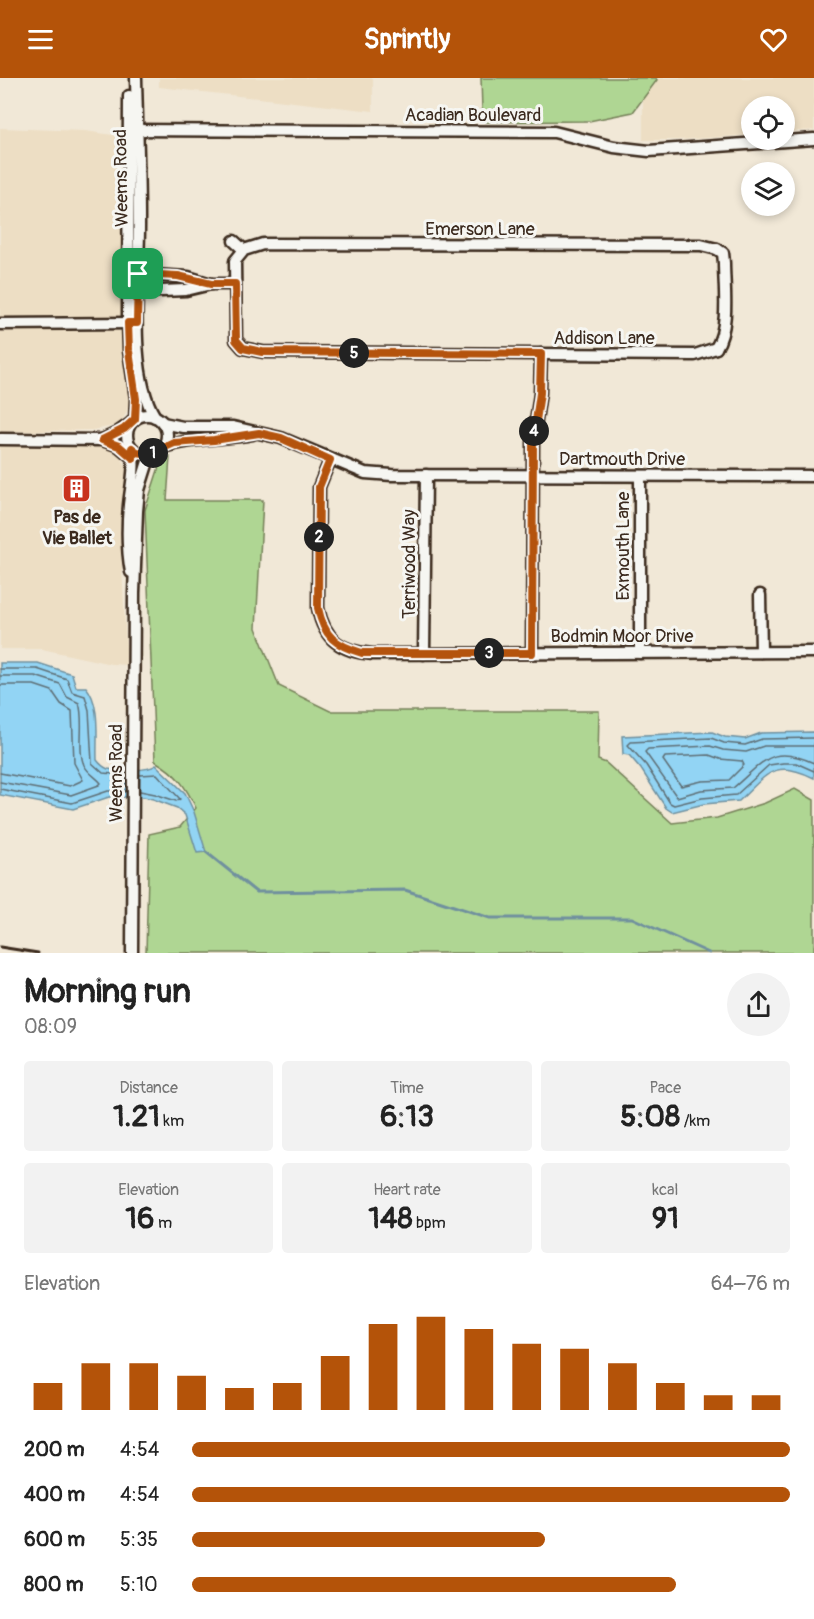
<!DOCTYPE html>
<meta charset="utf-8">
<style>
body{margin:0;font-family:Pangolin,sans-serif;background:#f2f2f2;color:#222;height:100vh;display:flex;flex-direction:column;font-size:22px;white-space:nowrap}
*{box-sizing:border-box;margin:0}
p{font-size:20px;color:#767676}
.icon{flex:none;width:33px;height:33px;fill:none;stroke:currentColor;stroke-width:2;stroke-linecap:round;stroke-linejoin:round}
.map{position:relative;height:875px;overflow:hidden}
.sheet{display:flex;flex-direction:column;background:#fff;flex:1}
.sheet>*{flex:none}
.fabs{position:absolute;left:741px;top:18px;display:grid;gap:12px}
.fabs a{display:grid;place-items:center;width:54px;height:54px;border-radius:50%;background:#fff;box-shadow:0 3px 9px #0003;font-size:30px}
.pin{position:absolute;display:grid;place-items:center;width:51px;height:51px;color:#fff;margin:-26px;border-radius:12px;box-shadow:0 3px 9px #0006}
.km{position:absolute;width:30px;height:30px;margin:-15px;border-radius:50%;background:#222;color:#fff;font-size:16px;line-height:30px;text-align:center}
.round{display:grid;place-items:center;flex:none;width:63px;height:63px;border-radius:32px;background:#f2f2f2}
.head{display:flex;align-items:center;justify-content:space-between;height:102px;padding:0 24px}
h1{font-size:33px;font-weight:700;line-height:45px}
.stats{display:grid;grid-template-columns:repeat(3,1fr);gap:9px;height:102px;padding:6px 24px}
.stats div{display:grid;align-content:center;border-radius:6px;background:#f2f2f2;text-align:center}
.stats b{font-size:30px;font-weight:700}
.stats small{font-size:16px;font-weight:400}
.stats p{font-size:16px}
.chart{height:168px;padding:12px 24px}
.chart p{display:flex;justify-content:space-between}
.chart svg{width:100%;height:108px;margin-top:6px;stroke:#b45309;stroke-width:6}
ul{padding:0 24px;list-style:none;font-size:20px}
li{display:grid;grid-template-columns:96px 72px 1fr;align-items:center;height:45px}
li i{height:15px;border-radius:8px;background:#b45309}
header{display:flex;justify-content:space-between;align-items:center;height:78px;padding:0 24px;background:#b45309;color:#fff;font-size:27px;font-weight:700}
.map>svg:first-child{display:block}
</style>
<header><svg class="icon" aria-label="menu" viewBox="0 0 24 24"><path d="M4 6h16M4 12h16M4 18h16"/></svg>Sprintly<svg class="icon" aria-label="heart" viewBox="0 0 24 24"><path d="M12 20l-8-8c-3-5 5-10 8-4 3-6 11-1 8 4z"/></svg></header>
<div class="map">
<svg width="814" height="875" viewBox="0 0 814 875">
<rect width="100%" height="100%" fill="#f1e8d7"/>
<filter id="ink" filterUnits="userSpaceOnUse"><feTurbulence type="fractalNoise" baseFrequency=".0167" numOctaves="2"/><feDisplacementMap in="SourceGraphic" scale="12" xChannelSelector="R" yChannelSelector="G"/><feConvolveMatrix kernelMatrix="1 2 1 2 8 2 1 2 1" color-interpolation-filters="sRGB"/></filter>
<g filter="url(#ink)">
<g fill="#eddec4">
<path d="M159 0H373V33L159 9Z"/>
<path d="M643 0H814V52L785 54 784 28H752L751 57 677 62H643Z"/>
<path d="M0 50 85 53 127 59 124 228 121 255 130 326 122 343 114 348 92 352 0 354Z"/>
<path d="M106 366 112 369V371L120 378 128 392 121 469 127 587 111 586 42 571H0V367Z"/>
</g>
<g fill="#afd693" stroke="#758058" stroke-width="1.5">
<path d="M481 0H656L657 2 633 34 589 43 485 44 482 32Z"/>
<path d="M170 379 167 422H263L256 550 279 608 330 633H599L598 682 606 685 672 745 717 740 765 725 795 711 814 722V875H146L149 756 180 749 196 730C185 707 177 696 155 683L145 432 160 386Z"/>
</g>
<g fill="#92d4f4" stroke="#6f909e" stroke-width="1.5">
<path d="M0 585H38L72 596 76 609H86C101 626 96 660 97 682 100 686 103 689 108 691 118 693 149 693 156 687L185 715 194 734 206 774 197 775 185 737 177 730 153 721 144 719H109L73 731 0 717Z"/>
<path d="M712 654 725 659 745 661 761 655 814 654V700C773 680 767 697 739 723L704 726 672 734 666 730 641 691 629 677 623 676 622 658Z"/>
</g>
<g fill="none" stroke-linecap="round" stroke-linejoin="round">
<g stroke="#5e6e74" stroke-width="1.5">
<path d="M0 591H37L67 601 72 614 85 618 89 632 92 685 103 695 126 697"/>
<path d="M0 598H35L60 606 67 619 79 625C85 643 77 672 84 687 88 695 96 699 101 705L99 707 71 717 0 704"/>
<path d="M0 607H34L52 613 61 626 72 633 74 685 83 702 70 708 0 695"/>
<path d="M814 660 762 661 745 667 724 665 711 660 631 664 628 667 646 687 670 725 674 727 702 720 736 717 769 687 783 685H796L814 693"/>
<path d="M814 668H764L746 674 723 672 710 668 648 671 645 674 677 719 701 712 733 710C763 685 770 665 814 685"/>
<path d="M709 677 720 681 742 683 744 687 729 702 702 703 681 708 663 682 665 679Z"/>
<path d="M0 711 72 725 108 713H126"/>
<path d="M140 713 155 716 176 723 180 721 157 696 140 697"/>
</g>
<path stroke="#6f909e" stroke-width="3" d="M206 774 256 814 405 812 490 840H632L709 875"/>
<defs>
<g id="minor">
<path d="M136 0C137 47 139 94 139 142 140 197 126 292 155 339"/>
<path d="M129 18 128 245 129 273 136 321 135 341"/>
<path d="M129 52 554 54 614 69 649 73 814 61"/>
<path d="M234 163 244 172"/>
<path d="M138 196 188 199 211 206"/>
<path d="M137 214 186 212 211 206H235"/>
<path d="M0 246 134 245"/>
<path d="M716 270 695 277 263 274 243 270 236 262 235 183 244 172 263 166 701 167 717 171"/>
<path d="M716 270C730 248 724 210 724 185L723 175 717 171"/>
<circle cx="147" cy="357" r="20"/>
<path d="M163 345 183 349H233L281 360 365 395 392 397 814 398"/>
<path d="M0 361 102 362 119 368 133 380"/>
<path d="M102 362 117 355 130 346"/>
<path d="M162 370C188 360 224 362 253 356"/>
<path d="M330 382 319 409 318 530C324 562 342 574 373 576L814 574"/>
<path d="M640 398V575"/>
<path d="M131 494C127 472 127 449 129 427 131 407 136 390 132 370"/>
<path d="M760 517 761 574"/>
<path d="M532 575 533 364 540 315 541 276"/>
<path d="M424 576 426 397"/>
<path d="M132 875 134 515 137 433 139 412 150 377"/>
</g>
</defs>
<use href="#minor" stroke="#3b2a1e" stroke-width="15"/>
<use href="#minor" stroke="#f6f6f2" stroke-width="10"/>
<path stroke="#3b2a1e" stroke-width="3" d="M0 869 38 875"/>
</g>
</g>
<g fill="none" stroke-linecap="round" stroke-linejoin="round" filter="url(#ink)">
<defs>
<path id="route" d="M138 196 178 198 211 206H235L236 262 243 270 262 274 541 276 540 315 533 364 532 575H362C335 567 324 559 318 530L319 409 330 382 281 360 259 355 214 362 174 365 150 376 137 374 132 370 133 380 119 368 102 362 124 351 135 341 136 321 129 273 128 245H137Z"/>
</defs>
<use href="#route" stroke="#fff" stroke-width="12"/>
<use href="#route" stroke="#b45309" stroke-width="8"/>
</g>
<defs>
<symbol id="building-square" viewBox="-11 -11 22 22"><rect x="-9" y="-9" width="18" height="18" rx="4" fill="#c8321e" stroke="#f6f6f2"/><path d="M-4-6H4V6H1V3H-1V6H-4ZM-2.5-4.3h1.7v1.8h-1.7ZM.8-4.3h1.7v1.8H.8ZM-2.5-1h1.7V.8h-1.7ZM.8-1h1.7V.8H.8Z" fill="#fff"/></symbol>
</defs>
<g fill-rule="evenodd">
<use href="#building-square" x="60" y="394" width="33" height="33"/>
</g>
<g text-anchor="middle" stroke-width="6" stroke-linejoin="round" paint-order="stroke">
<g font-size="18" fill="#3b2a1e" stroke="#f6f6f2">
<text x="473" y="43">Acadian Boulevard</text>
<text transform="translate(121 100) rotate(-91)" y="6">Weems Road</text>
<text x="480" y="157">Emerson Lane</text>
<text x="604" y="266">Addison Lane</text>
<text x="622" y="387">Dartmouth Drive</text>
<text transform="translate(623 468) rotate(-90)" y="6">Exmouth Lane</text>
<text transform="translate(409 486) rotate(-90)" y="6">Terriwood Way</text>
<text x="622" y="564">Bodmin Moor Drive</text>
<text transform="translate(116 695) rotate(-90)" y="6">Weems Road</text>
</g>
<g font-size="18" font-weight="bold" fill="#3b2a1e" stroke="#f6f6f2">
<text x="77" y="445">Pas de<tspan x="77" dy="21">Vie Ballet</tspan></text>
</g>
</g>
</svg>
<div class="fabs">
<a><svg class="icon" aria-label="locate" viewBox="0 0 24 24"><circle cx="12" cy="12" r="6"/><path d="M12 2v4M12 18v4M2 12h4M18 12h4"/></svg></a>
<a><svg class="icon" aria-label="layers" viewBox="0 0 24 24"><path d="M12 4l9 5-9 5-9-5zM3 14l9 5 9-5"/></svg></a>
</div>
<div class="pin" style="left:138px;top:196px;background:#1e9e55"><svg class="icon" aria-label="arrive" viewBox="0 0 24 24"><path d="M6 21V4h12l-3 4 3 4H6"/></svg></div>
<b class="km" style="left:153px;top:375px">1</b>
<b class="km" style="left:319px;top:459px">2</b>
<b class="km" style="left:489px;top:575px">3</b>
<b class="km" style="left:534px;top:353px">4</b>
<b class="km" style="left:354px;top:275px">5</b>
</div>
<section class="sheet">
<div class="head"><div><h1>Morning run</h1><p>08:09</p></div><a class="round"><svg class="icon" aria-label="share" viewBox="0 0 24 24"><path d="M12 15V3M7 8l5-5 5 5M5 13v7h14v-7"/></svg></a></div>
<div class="stats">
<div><p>Distance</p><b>1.21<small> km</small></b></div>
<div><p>Time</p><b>6:13</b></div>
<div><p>Pace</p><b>5:08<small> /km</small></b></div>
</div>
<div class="stats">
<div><p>Elevation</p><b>16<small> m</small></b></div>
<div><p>Heart rate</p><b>148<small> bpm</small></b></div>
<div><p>kcal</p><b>91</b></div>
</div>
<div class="chart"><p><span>Elevation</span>64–76 m</p>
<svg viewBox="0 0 160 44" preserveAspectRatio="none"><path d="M5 44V33M15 44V25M25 44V25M35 44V30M45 44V35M55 44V33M65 44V22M75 44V9M85 44V6M95 44V11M105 44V17M115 44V19M125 44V25M135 44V33M145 44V38M155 44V38"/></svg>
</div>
<ul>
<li><b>200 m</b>4:54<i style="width:100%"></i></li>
<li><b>400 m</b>4:54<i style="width:100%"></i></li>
<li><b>600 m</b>5:35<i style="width:59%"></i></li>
<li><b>800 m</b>5:10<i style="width:81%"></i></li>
</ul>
</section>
